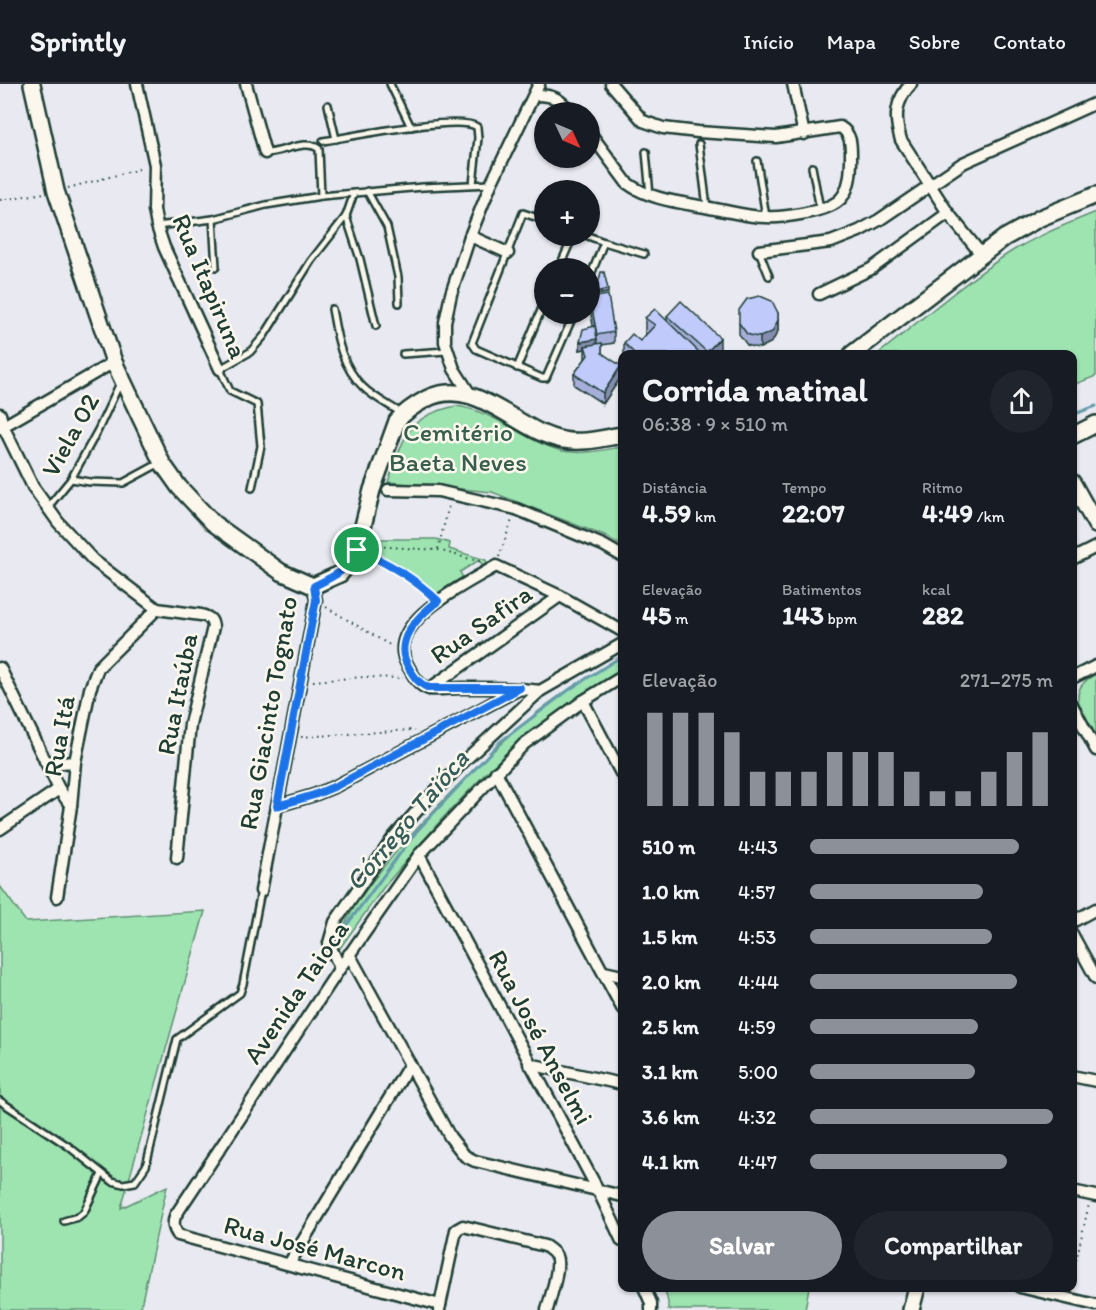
<!DOCTYPE html>
<html lang="pt">
<meta charset="utf-8">
<style>
body{margin:0;font-family:Itim,sans-serif;background:#20242c;color:#f1f3f6;height:100vh;display:flex;flex-direction:column;font-size:22px;white-space:nowrap}
*{box-sizing:border-box;margin:0}
p{font-size:20px;color:#9ea1a6}
.icon{flex:none;width:33px;height:33px;fill:none;stroke:currentColor;stroke-width:2;stroke-linecap:round;stroke-linejoin:round}
.map{position:relative;flex:1;overflow:hidden}
.drawer{position:absolute;left:618px;top:266px;width:459px;height:942px;display:flex;flex-direction:column;background:#171b24;border-radius:12px;box-shadow:0 2px 4px #0004}
.drawer>*{flex:none}
.needle{width:39px;rotate:134deg}
.fabs{position:absolute;left:534px;top:18px;display:grid;gap:12px}
.fabs a{display:grid;place-items:center;width:66px;height:66px;border-radius:50%;background:#171b24;box-shadow:0 2px 4px #0004;font-size:30px}
.pin{position:absolute;display:grid;place-items:center;width:51px;height:51px;color:#fff;margin:-26px;border:3px solid #fff;border-radius:50%;box-shadow:0 2px 6px #0007}
.round{display:grid;place-items:center;flex:none;width:63px;height:63px;border-radius:32px;background:#20242c}
.overview{display:flex;align-items:center;justify-content:space-between;height:102px;padding:0 24px}
h1{font-size:33px;font-weight:700;line-height:45px}
.stats{display:grid;grid-template-columns:repeat(3,1fr);gap:9px;height:102px;padding:6px 24px}
.stats div{display:grid;align-content:center}
.stats b{font-size:26px;font-weight:700}
.stats small{font-size:16px;font-weight:400}
.stats p{font-size:16px}
.chart{height:168px;padding:12px 24px}
.chart p{display:flex;justify-content:space-between}
.chart svg{width:100%;height:108px;margin-top:6px;stroke:#8c9099;stroke-width:6}
.button{display:flex;gap:12px;margin-top:auto;padding:12px 24px}
.button a{flex:1;height:69px;border-radius:36px;background:#8c9099;color:#fff;font-size:24px;font-weight:700;line-height:69px;text-align:center}
.button a+a{background:#20242c;color:#f1f3f6}
ul{padding:0 24px;list-style:none;font-size:20px}
li{display:grid;grid-template-columns:96px 72px 1fr;align-items:center;height:45px}
li i{height:15px;border-radius:8px;background:#8c9099}
header{display:flex;align-items:center;gap:36px;box-sizing:border-box;height:84px;padding:0 30px;background:#171b24;border-bottom:2px solid #363941}
header strong{font-size:28px}
nav{display:flex;gap:33px;margin-inline-start:auto;font-size:21px}
.map>svg:first-child{display:block}
</style>
<header>
<strong>Sprintly</strong>
<nav><a>Início</a><a>Mapa</a><a>Sobre</a><a>Contato</a></nav>
</header>
<div class="map">
<svg width="1096" height="1226" viewBox="0 0 1096 1226">
<rect width="100%" height="100%" fill="#e9eaf1"/>
<filter id="ink" filterUnits="userSpaceOnUse"><feTurbulence type="fractalNoise" baseFrequency=".0167" numOctaves="2"/><feDisplacementMap in="SourceGraphic" scale="12" xChannelSelector="R" yChannelSelector="G"/><feConvolveMatrix kernelMatrix="1 2 1 2 8 2 1 2 1" color-interpolation-filters="sRGB"/></filter>
<g filter="url(#ink)">
<g fill="#9ee4b1" stroke="#5e9072" stroke-width="1.5">
<path d="M1096 128V292L1073 301 1072 270H878C921 236 963 199 1009 169 1036 152 1067 140 1096 128Z"/>
<path d="M456 322C496 327 525 358 563 367 583 371 603 366 622 363V462L607 453 492 408 388 398C405 354 404 333 456 322Z"/>
<path d="M377 455H436L450 459 449 465 486 476 487 480 484 483 479 476 460 488 464 496 437 512 387 476 373 470Z"/>
<path d="M622 572V586L561 625 517 659 485 690 441 736 383 804 338 867 335 863C350 820 384 781 414 748 450 708 487 670 528 636 557 611 590 592 622 572Z"/>
<path d="M1096 590V653C1083 628 1063 607 1096 590Z"/>
<path d="M0 802 26 838 205 827 121 1124 167 1102 140 1226H0Z"/>
<path d="M664 1203H809L805 1226H668V1218Z"/>
</g>
<g fill="none" stroke-linecap="round" stroke-linejoin="round">
<g stroke="#669caa" stroke-width="3">
<path d="M1072 331 1096 322"/>
<path d="M343 846 416 748 500 658 570 605 622 572"/>
</g>
<defs>
<g id="lane">
<path d="M390 0 411 43"/>
<path d="M328 21 336 55"/>
<path d="M323 57C349 53 460 30 477 43L478 54 473 100"/>
<path d="M699 60 707 123"/>
<path d="M646 68 650 111"/>
<path d="M265 69C282 69 306 54 319 65L321 112"/>
<path d="M757 77 766 133"/>
<path d="M812 83 820 125"/>
<path d="M367 107 387 143 398 193 399 219"/>
<path d="M346 132 360 175 376 242"/>
<path d="M213 135 216 183"/>
<path d="M544 136 523 129 472 259 476 265 542 294H546L574 230"/>
<path d="M157 142 213 135 266 121 321 112 423 103 491 100"/>
<path d="M588 152 604 158 644 170"/>
<path d="M759 167 769 192"/>
<path d="M559 184 573 152"/>
<path d="M590 193 604 158"/>
<path d="M332 225C337 253 341 282 363 303 373 313 389 321 401 329"/>
<path d="M403 270 446 267"/>
<path d="M517 284 544 219"/>
<path d="M71 395 90 398 123 399 160 379"/>
<path d="M252 404 261 362 257 320 230 307 220 285 250 268 264 252 311 177 346 132 354 109"/>
<path d="M48 423 71 395 98 346 120 299"/>
<path d="M0 1017 68 1062 112 1097 123 1100 135 1098 146 1082 177 955 240 909 243 900 261 807"/>
<path d="M64 1137 78 1133 84 1128 102 1090"/>
</g>
<g id="street">
<path d="M137 0 155 81 154 126 157 142 164 163 220 285"/>
<path d="M246 0 265 69"/>
<path d="M793 0 804 50"/>
<path d="M911 0C895 17 894 34 901 56L948 129 981 170"/>
<path d="M535 11C555 11 559 15 572 28"/>
<path d="M590 49 627 99C651 117 687 119 715 125 732 128 749 133 766 133 784 134 823 128 837 118 850 109 851 89 851 75 851 62 852 50 840 43L776 53 698 48 663 44 643 37 611 0"/>
<path d="M470 152 508 169"/>
<path d="M759 167 831 158 859 147 879 136 963 79 1096 19"/>
<path d="M819 210 871 185 948 129"/>
<path d="M470 310 454 285 445 258V238L451 210 470 152 491 100 539 0"/>
<path d="M0 330 3 342 33 403 58 438 93 476 157 525 201 531C209 533 212 535 213 543L190 640 177 774"/>
<path d="M0 344 114 278"/>
<path d="M388 406 438 407 516 425 603 461 622 472"/>
<path d="M1072 475 1096 463"/>
<path d="M0 584 59 705 71 722"/>
<path d="M1072 594 1096 582"/>
<path d="M429 605 560 512"/>
<path d="M540 607C514 603 488 604 462 604 452 604 440 606 430 605 419 603 413 591 408 582 381 539 468 499 496 482L560 512 622 547"/>
<path d="M583 617 622 691"/>
<path d="M1072 621 1096 666"/>
<path d="M45 677 61 679 75 678"/>
<path d="M496 688 622 924"/>
<path d="M277 722 314 711 336 702 517 606"/>
<path d="M0 745 59 705"/>
<path d="M419 771 598 1106 622 1157"/>
<path d="M261 807 316 516 313 502"/>
<path d="M57 813 71 722 75 678 90 605 98 584 157 525"/>
<path d="M1072 838 1096 825"/>
<path d="M1072 850 1096 894"/>
<path d="M349 870 450 1053 465 1072 475 1077 622 1112"/>
<path d="M340 884 329 859 335 838 393 754 423 720 463 678 540 607 622 560"/>
<path d="M604 888 622 892"/>
<path d="M529 980 622 1000"/>
<path d="M1072 992 1096 997"/>
<path d="M1072 1107 1096 1112"/>
<path d="M289 1180 410 980"/>
<path d="M644 1203 651 1219V1226"/>
<path d="M1020 1203 1096 1221"/>
<path d="M440 1221 178 1151C173 1144 173 1139 175 1132L340 884 419 771 524 660 583 617 622 593"/>
<path d="M439 1226 456 1146 463 1142 545 1162C549 1165 553 1167 556 1172 561 1183 550 1214 547 1226"/>
</g>
<g id="secondary">
<path d="M32 0 56 107 114 278 162 379 179 403 213 439 281 488 313 502 340 490 351 477 358 462 372 406 397 337C405 327 415 321 426 315 476 290 517 348 563 356 583 360 603 354 622 351"/>
<path d="M852 270 1004 154 1040 134 1096 111"/>
<path d="M1072 352 1096 340"/>
<path d="M1072 398 1096 441"/>
<path d="M911 1226 917 1203"/>
</g>
</defs>
<use href="#lane" stroke="#1f3d34" stroke-width="10"/>
<use href="#street" stroke="#1f3d34" stroke-width="15"/>
<use href="#secondary" stroke="#1f3d34" stroke-width="20"/>
<g stroke="#1f3d34" stroke-width="2" stroke-dasharray="1.5 4.5" stroke-linecap="butt">
<path d="M68 104 143 84"/>
<path d="M0 116 45 109"/>
<path d="M372 462 438 466 481 478"/>
<path d="M438 465 449 421"/>
<path d="M368 471 386 478 431 511"/>
<path d="M499 473 513 433"/>
<path d="M326 523 393 563"/>
<path d="M313 597 364 593 403 594"/>
<path d="M301 653 411 646 415 647"/>
<path d="M1072 1194 1089 1120"/>
</g>
<use href="#lane" stroke="#fbf7ec" stroke-width="5"/>
<use href="#street" stroke="#fbf7ec" stroke-width="10"/>
<use href="#secondary" stroke="#fbf7ec" stroke-width="15"/>
</g>
<g fill="#a5afd9" stroke="#1f3d34" stroke-width="1.5">
<path d="M590 214 614 248V259L602 261V269L621 293 603 320 574 301V290L585 275V265L580 266 593 242 590 225Z"/>
<path d="M778 229V247L772 258 760 264 753 263 747 261 739 250V239Z"/>
<path d="M667 232 720 265 716 270H624V259L640 257 647 250 645 249V234L667 237Z"/>
</g>
<g fill="#868eb0" stroke="#1f3d34" stroke-width="1.5">
<path d="M608 205V209L596 211V208Z"/>
<path d="M778 236V247L772 258 760 264V253Z"/>
<path d="M720 254V265L716 270H707V268Z"/>
<path d="M597 255V262H585V265L580 266V258Z"/>
<path d="M621 282V293L603 320V309Z"/>
</g>
<g fill="#c0cbfc" stroke="#1f3d34" stroke-width="1.5">
<path d="M601 188H604L608 205 596 208Z"/>
<path d="M608 211 614 248 597 251 590 214Z"/>
<path d="M760 212 772 217 778 229V236L772 248 760 253 753 252 747 250 739 239V226L747 215Z"/>
<path d="M681 217 720 254 707 268 667 232Z"/>
<path d="M655 225 701 270H635L624 259 632 250 640 257 655 241 645 234Z"/>
<path d="M595 242 597 255 580 258 583 245Z"/>
<path d="M602 259V269L621 282 603 309 574 290 588 271 585 262Z"/>
</g>
</g>
<g fill="none" stroke-linecap="round" stroke-linejoin="round" filter="url(#ink)">
<defs>
<path id="route" d="M357 466C387 478 414 494 438 517 417 533 392 557 409 584 414 593 419 600 429 604H520L336 702 314 711 277 722 316 516 314 502C333 493 347 487 357 466Z"/>
</defs>
<use href="#route" stroke="#fff" stroke-width="12"/>
<use href="#route" stroke="#1a73e8" stroke-width="8"/>
</g>
<g text-anchor="middle" stroke-width="5" stroke-linejoin="round" paint-order="stroke">
<g font-size="26" fill="#1f3d34" stroke="#fbf7ec">
<text transform="translate(210 202) rotate(67)" y="9">Rua Itapiruna</text>
<text transform="translate(70 351) rotate(-61)" y="9">Viela 02</text>
<text transform="translate(481 540) rotate(-35)" y="9">Rua Safira</text>
<text transform="translate(177 610) rotate(-79)" y="9">Rua Itaúba</text>
<text transform="translate(268 629) rotate(-80)" y="9">Rua Giacinto Tognato</text>
<text transform="translate(59 652) rotate(-80)" y="9">Rua Itá</text>
<text transform="translate(296 908) rotate(-56)" y="9">Avenida Taioca</text>
<text transform="translate(541 953) rotate(62)" y="9">Rua José Anselmi</text>
<text transform="translate(315 1164) rotate(15)" y="9">Rua José Marcon</text>
</g>
<g font-size="26" fill="#385e4d" stroke="#fbf7ec">
<text x="458" y="357">Cemitério<tspan x="458" dy="30">Baeta Neves</tspan></text>
</g>
<g font-size="27" font-style="italic" fill="#375d5b" stroke="#fbf7ec">
<text transform="translate(407 736) rotate(-50)" y="9">Córrego Taióca</text>
</g>
</g>
</svg>
<div class="fabs">
<a><svg class="needle" viewBox="-14 -14 28 28"><path d="M0-13l5 13h-10z" fill="#e53935"/><path d="M0 13l5-13h-10z" fill="#9ea1a6"/></svg></a>
<a>+</a>
<a>−</a>
</div>
<div class="pin" style="left:357px;top:466px;background:#1e9e55"><svg class="icon" aria-label="arrive" viewBox="0 0 24 24"><path d="M6 21V4h12l-3 4 3 4H6"/></svg></div>
<section class="drawer">
<div class="overview"><div><h1>Corrida matinal</h1><p>06:38 · 9 × 510 m</p></div><a class="round"><svg class="icon" aria-label="share" viewBox="0 0 24 24"><path d="M12 15V3M7 8l5-5 5 5M5 13v7h14v-7"/></svg></a></div>
<div class="stats">
<div><p>Distância</p><b>4.59<small> km</small></b></div>
<div><p>Tempo</p><b>22:07</b></div>
<div><p>Ritmo</p><b>4:49<small> /km</small></b></div>
</div>
<div class="stats">
<div><p>Elevação</p><b>45<small> m</small></b></div>
<div><p>Batimentos</p><b>143<small> bpm</small></b></div>
<div><p>kcal</p><b>282</b></div>
</div>
<div class="chart"><p><span>Elevação</span>271–275 m</p>
<svg viewBox="0 0 160 44" preserveAspectRatio="none"><path d="M5 44V6M15 44V6M25 44V6M35 44V14M45 44V30M55 44V30M65 44V30M75 44V22M85 44V22M95 44V22M105 44V30M115 44V38M125 44V38M135 44V30M145 44V22M155 44V14"/></svg>
</div>
<ul>
<li><b>510 m</b>4:43<i style="width:86%"></i></li>
<li><b>1.0 km</b>4:57<i style="width:71%"></i></li>
<li><b>1.5 km</b>4:53<i style="width:75%"></i></li>
<li><b>2.0 km</b>4:44<i style="width:85%"></i></li>
<li><b>2.5 km</b>4:59<i style="width:69%"></i></li>
<li><b>3.1 km</b>5:00<i style="width:68%"></i></li>
<li><b>3.6 km</b>4:32<i style="width:100%"></i></li>
<li><b>4.1 km</b>4:47<i style="width:81%"></i></li>
</ul>
<div class="button"><a>Salvar</a><a>Compartilhar</a></div>
</section>
</div>
